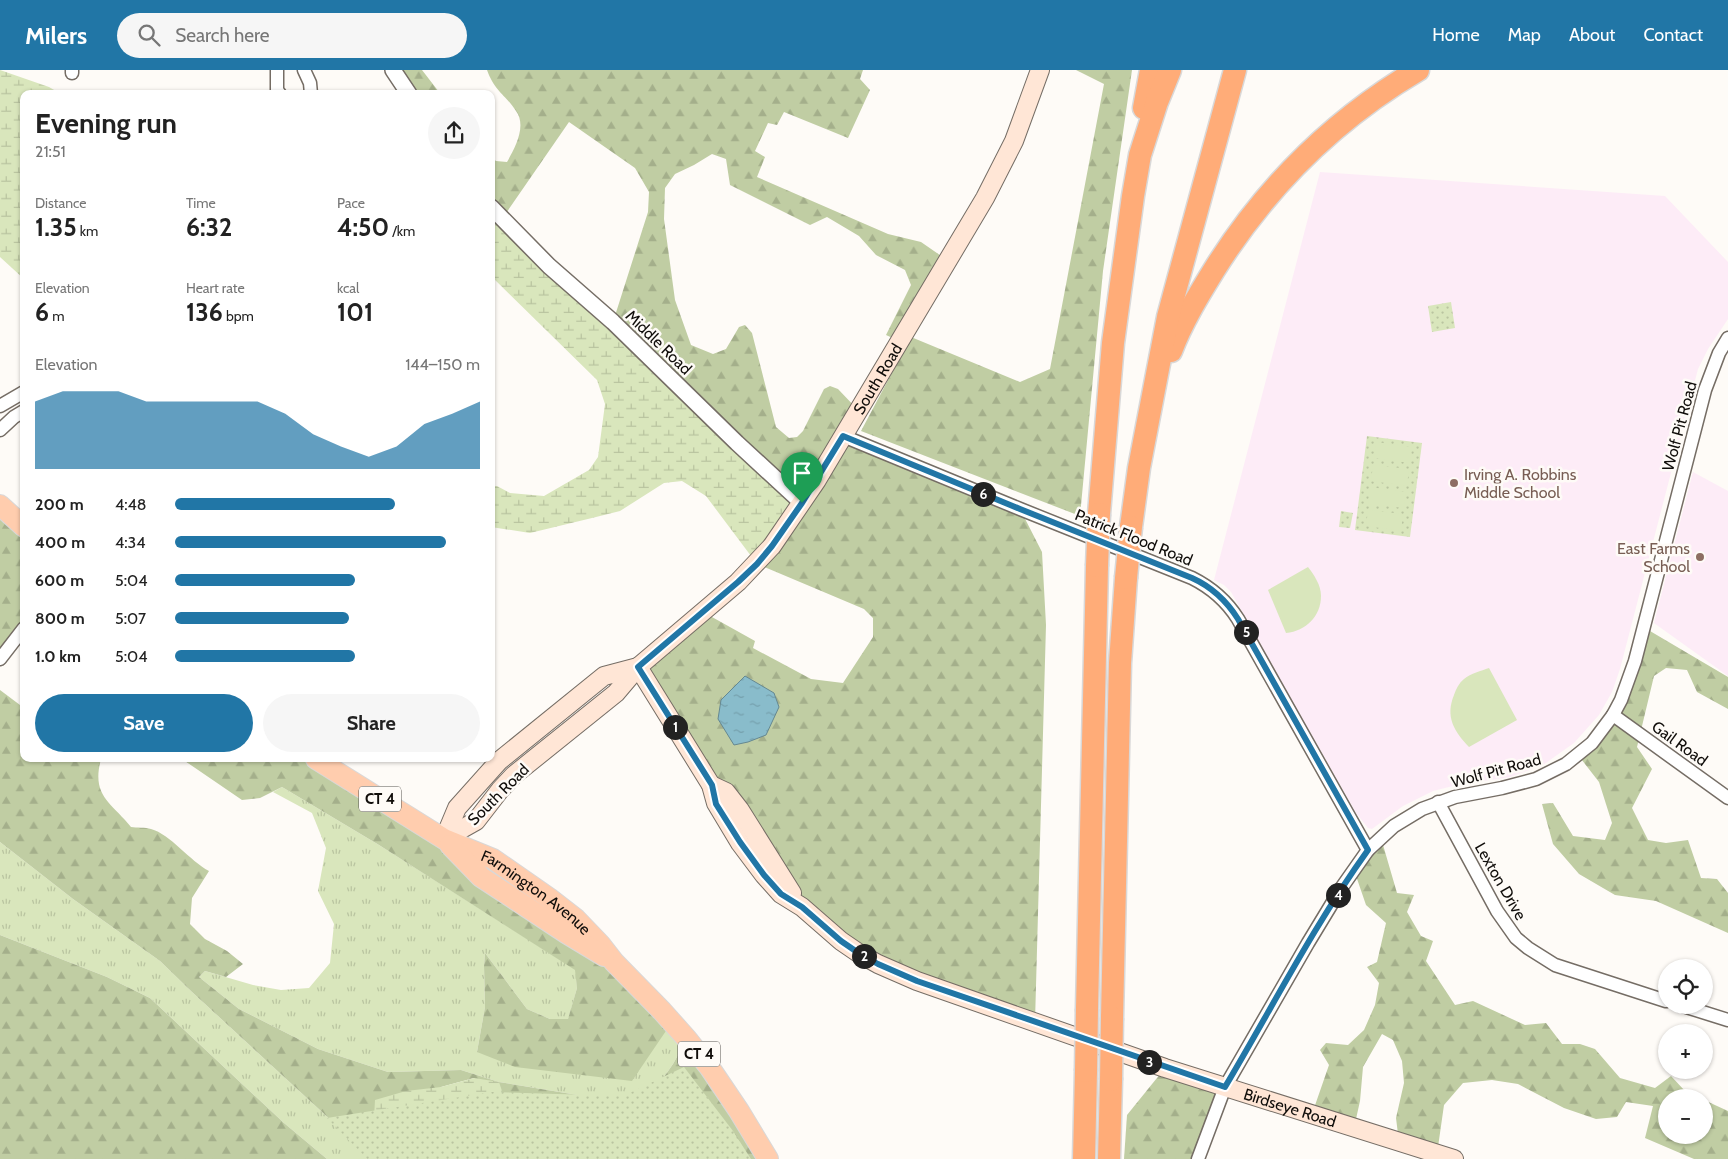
<!DOCTYPE html>
<meta charset="utf-8">
<style>
body{margin:0;font-family:Cabin,sans-serif;background:#f6f6f6;color:#222;height:100vh;display:flex;flex-direction:column;font-size:19px;white-space:nowrap}
*{box-sizing:border-box;margin:0}
p{font-size:16px;color:#767676}
.icon{flex:none;width:28px;height:28px;fill:none;stroke:currentColor;stroke-width:2;stroke-linecap:round;stroke-linejoin:round}
.map{position:relative;flex:1;overflow:hidden}
.panel{position:absolute;left:20px;top:20px;width:475px;height:672px;display:flex;flex-direction:column;background:#fff;border-radius:10px;box-shadow:0 1px 4px #0004}
.panel>*{flex:none}
.buttons{position:absolute;left:1658px;top:889px;display:grid;gap:10px}
.buttons a{display:grid;place-items:center;width:55px;height:55px;border-radius:50%;background:#fff;box-shadow:0 1px 4px #0004;font-size:25px}
.pin{position:absolute;display:grid;place-items:center;width:42px;height:42px;color:#fff;margin:-51px -21px;border-radius:50% 50% 50% 0;rotate:-45deg;box-shadow:0 0 5px #0007}
.pin .icon{rotate:45deg}
.km{position:absolute;width:25px;height:25px;margin:-12px;border-radius:50%;background:#222;color:#fff;font-size:14px;line-height:25px;text-align:center}
.round{display:grid;place-items:center;flex:none;width:52px;height:52px;border-radius:26px;background:#f6f6f6}
.head{display:flex;align-items:center;justify-content:space-between;height:85px;padding:0 15px}
h1{font-size:28px;font-weight:700;line-height:38px}
.figures{display:grid;grid-template-columns:repeat(3,1fr);gap:8px;height:85px;padding:5px 15px}
.figures div{display:grid;align-content:center}
.figures b{font-size:25px;font-weight:700}
.figures small{font-size:14px;font-weight:400}
.figures p{font-size:14px}
.chart{height:140px;padding:10px 15px}
.chart p{display:flex;justify-content:space-between}
.chart svg{width:100%;height:90px;margin-top:5px;fill:#2176a6;opacity:.7}
.cta{display:flex;gap:10px;margin-top:auto;padding:10px 15px}
.cta a{flex:1;height:58px;border-radius:30px;background:#2176a6;color:#fff;font-size:20px;font-weight:700;line-height:58px;text-align:center}
.cta a+a{background:#f6f6f6;color:#222}
ul{padding:0 15px;list-style:none;font-size:16px}
li{display:grid;grid-template-columns:80px 60px 1fr;align-items:center;height:38px}
li i{height:12px;border-radius:6px;background:#2176a6}
header{display:flex;align-items:center;gap:30px;box-sizing:border-box;height:70px;padding:0 25px;background:#2176a6;color:#fff}
header strong{font-size:24px}
nav{display:flex;gap:28px;margin-inline-start:auto;font-size:18px}
.search{width:350px;height:45px;background:#f6f6f6;display:flex;align-items:center;gap:12px;box-sizing:border-box;padding:0 18px;border-radius:28px;color:#767676;font-size:19px}
.map>svg:first-child{display:block}
</style>
<header>
<strong>Milers</strong>
<div class="search"><svg class="icon" aria-label="search" viewBox="0 0 24 24"><circle cx="10" cy="10" r="6"/><path d="M15 15l6 6"/></svg>Search here</div>
<nav><a>Home</a><a>Map</a><a>About</a><a>Contact</a></nav>
</header>
<div class="map">
<svg width="1728" height="1089" viewBox="0 0 1728 1089">
<defs>
<pattern id="grass-tufts" width="24" height="20" patternUnits="userSpaceOnUse" patternTransform="scale(1.25)"><rect width="24" height="20" fill="#d9e6bc"/><path d="M3 7l-1-3M5 7V3M7 7l1-3M15 17l-1-3M17 17v-4M19 17l1-3" fill="none" stroke="#b9c4a0"/></pattern>
<pattern id="forest-firs" width="22" height="20" patternUnits="userSpaceOnUse" patternTransform="scale(1.25)"><rect width="22" height="20" fill="#c0cda3"/><path d="M5 1l3.5 6h-7zM16 11l3.5 6h-7z" fill="#a4af8b"/></pattern>
<pattern id="wetland-marsh" width="20" height="14" patternUnits="userSpaceOnUse" patternTransform="scale(1.25)"><rect width="20" height="14" fill="#d9e6bc"/><path d="M1 5h8M5 5V1M11 12h8M15 12V8" fill="none" stroke="#b9c4a0"/></pattern>
<pattern id="park-dots" width="8" height="8" patternUnits="userSpaceOnUse" patternTransform="scale(1.25)"><rect width="8" height="8" fill="#d9e6bc"/><path d="M2 2h.1M6 6h.1" fill="none" stroke="#b9c4a0" stroke-width="1.8" stroke-linecap="round"/></pattern>
<pattern id="water-ripples" width="26" height="14" patternUnits="userSpaceOnUse" patternTransform="scale(1.25)"><rect width="26" height="14" fill="#89bccb"/><path d="M2 4q2-2 4 0t4 0M15 11q2-2 4 0t4 0" fill="none" stroke="#75a0ad"/></pattern>
</defs>
<rect width="100%" height="100%" fill="#fefbf7"/>
<g fill="#fdecf7">
<path d="M1320 102 1665 126 1728 192V249L1708 279 1698 299 1620 599 1612 622 1599 645 1574 673 1543 695 1510 707 1457 715 1433 721 1403 736 1372 759 1368 758 1356 743 1231 522 1224 515 1214 510Z"/>
<path d="M1693 402 1728 421V606L1654 553Z"/>
</g>
<g fill="url(#grass-tufts)">
<path d="M282 717 379 775 576 900 577 918 568 950 550 949 527 939 485 883 484 896 485 937 477 982 672 952 687 969 673 994 644 1036 499 1012 461 1000 388 1002 318 979 239 939 199 907 205 901 253 915 281 920 309 918 330 893 334 854 318 821 326 778 312 743 273 722Z"/>
<path d="M0 772 73 829 160 891 192 922 373 1089H327L284 1053 150 928 107 907 0 865Z"/>
</g>
<g fill="url(#forest-firs)">
<path d="M393 0H422L439 22 448 24H409Z"/>
<path d="M487 0H863L860 9 870 20 848 68 784 42 777 55 768 53 755 81 765 87 757 107 888 164 921 172 947 190 899 271 886 265 911 215 905 200 876 185 859 166 827 147 810 155 730 115 726 89 712 84 694 95 675 104 665 118 664 149 675 230 691 275 713 284 726 279 739 257 745 255 752 263 776 357 789 368 797 367 803 361 824 319 830 316 838 319 858 340 843 366 1020 439 1042 482 1046 555 1035 952 917 911 802 837 726 722 638 597 703 542 755 571 753 578 811 609 843 613 873 567V548L864 539 757 494 613 252 648 142 649 122 635 98 569 52 502 149 491 137V87L496 91 507 92C515 78 527 56 516 41 505 24 495 22 487 0Z"/>
<path d="M1076 0H1132L1103 201 1080 446 861 361 911 267 1020 312 1050 299 1104 14Z"/>
<path d="M1693 390 1650 561 1728 607V639L1697 622 1687 600 1666 598 1654 606 1637 677 1652 699 1632 738 1648 770 1666 773 1688 770 1701 808 1717 809 1728 823V863L1656 831 1615 825 1579 804 1553 774 1542 734 1553 733 1573 766 1605 770 1612 753 1599 712 1578 685 1613 645Z"/>
<path d="M0 435 24 457V558L0 589Z"/>
<path d="M0 620 24 638V689H101C91 726 111 732 131 757 137 758 145 757 151 759 170 764 190 791 209 801L192 828 190 854 205 869 227 881 243 894 226 907 205 901 199 907 239 939 318 979 388 1002 461 1000 499 1012 644 1036 673 994 687 969 768 1089H565L474 1008 441 1017 373 1089 192 922 160 891 73 829 0 772Z"/>
<path d="M182 689H316L566 863 672 952 632 1011 515 997 477 982 485 937 484 896 485 883 527 939 550 949H568L577 918 575 900 379 775 282 717 260 728 242 730Z"/>
<path d="M1381 768 1397 823 1414 825 1407 842 1421 866 1433 871 1426 891 1455 935 1473 931 1525 955 1546 953 1562 974H1580L1595 979 1620 1008 1655 1018 1671 1006 1685 1021 1699 1027 1666 1028V1065H1704V1030L1728 1041V1089H1694L1645 1068 1653 1036 1626 1032 1617 1047 1596 1049 1564 1038 1518 1014 1492 1010 1463 1013 1444 1035 1437 1084 1399 1072 1396 1048 1404 1013 1402 991 1393 970 1382 964 1363 997 1360 1031 1354 1058 1312 1044 1329 995 1320 980 1326 973 1348 975 1364 960 1375 935 1379 913 1367 897 1377 892 1386 853 1366 835 1354 800Z"/>
<path d="M0 865 107 907 150 928 284 1053 327 1089H0Z"/>
<path d="M1165 998 1225 1017 1198 1089H1124L1127 1045Z"/>
</g>
<g fill="url(#wetland-marsh)">
<path d="M0 0 49 17 61 24H24V209L0 187Z"/>
<path d="M491 137 802 433 757 494 706 426 682 411 664 413 620 441 592 448 530 463 491 457V416H497L510 423 544 426 589 400 598 387 605 334 597 310 491 206Z"/>
<path d="M474 1008 499 1012 508 1039 374 1048 375 1030 406 1021 441 1017Z"/>
</g>
<g fill="url(#park-dots)">
<path d="M1451 232 1455 258 1432 262 1428 236Z"/>
<path d="M1367 366 1422 373 1410 467 1355 460Z"/>
<path d="M1341 441 1353 443 1350 458 1339 457Z"/>
<path d="M684 997 733 1061 751 1089H367L327 1048 492 1022 623 1026Z"/>
</g>
<g fill="#d9e6bc">
<path d="M1376 372 1412 377 1410 393 1374 388Z"/>
<path d="M1373 395 1409 399 1407 416 1371 411Z"/>
<path d="M1370 417 1406 422 1404 438 1368 434Z"/>
<path d="M1368 440 1403 444 1401 461 1366 456Z"/>
<path d="M1308 497C1314 505 1321 515 1321 526 1321 546 1306 561 1286 563L1268 520Z"/>
<path d="M1489 598 1517 650 1469 677C1454 661 1445 647 1454 625 1456 619 1459 613 1464 609 1471 603 1481 601 1489 598Z"/>
</g>
<path fill="url(#water-ripples)" stroke="#658891" d="M745 606 774 623 779 637 766 665 748 672 734 675 718 649 721 630Z"/>
<g fill="none" stroke-linecap="round" stroke-linejoin="round">
<defs>
<g id="minor">
<path d="M277 0V20L280 24"/>
<path d="M304 0 310 13 311 24"/>
<path d="M72 3V0"/>
<path d="M0 336 24 322"/>
<path d="M0 360 14 347 24 341"/>
<path d="M843 366 1020 439 1192 508C1212 518 1226 530 1238 549L1368 780"/>
<path d="M0 589 24 558"/>
<path d="M1613 645 1728 728"/>
<path d="M1438 732 1497 841 1516 868 1528 878 1555 895 1666 931"/>
<path d="M1680 935 1728 950"/>
<path d="M1198 1089 1225 1017 1308 873 1342 817 1368 780 1394 756 1422 739 1455 727 1502 718 1536 709 1566 694 1592 673 1613 645 1621 630 1635 591 1705 320 1719 283 1728 268"/>
</g>
<g id="tertiary">
<path d="M393 0 409 24"/>
<path d="M491 137 549 196 613 252 737 373 802 433"/>
</g>
<g id="secondary">
<path id="s1" d="M638 597 711 715 716 733 740 773 764 805 781 824 802 837 841 871 860 884 878 894 917 911 1165 998 1454 1089"/>
<path d="M711 715 726 722 740 740 792 823"/>
<path id="s2" d="M444 769 476 751 500 720 514 705 616 623 638 597 738 512 772 476 817 410 985 128 1014 71 1040 0"/>
<path d="M444 769 457 738 499 691 604 606 638 597"/>
</g>
<g id="primary">
<path d="M0 435 24 457"/>
<path id="s3" d="M316 689 444 769 493 789 549 828 576 849 600 874 614 892 662 941 687 969 710 998 739 1041 768 1089"/>
<path d="M450 775 481 807 566 863 604 886"/>
</g>
<g id="motorway">
<path d="M1144 38 1151 0"/>
<path d="M1171 281C1182 252 1198 226 1214 200 1266 117 1333 50 1418 0"/>
<path d="M1099 444 1113 273 1133 126 1140 85 1157 32 1170 0"/>
<path d="M1131 457 1139 398 1168 247 1235 0"/>
<path d="M1087 939 1097 496"/>
<path d="M1112 948 1120 593 1126 508"/>
<path d="M1084 1089 1086 1001"/>
<path d="M1109 1089 1111 1010"/>
</g>
</defs>
<use href="#minor" stroke="#756d65" stroke-width="15"/>
<use href="#tertiary" stroke="#756d65" stroke-width="18"/>
<use href="#secondary" stroke="#756d65" stroke-width="20"/>
<use href="#primary" stroke="#d9d8d8" stroke-width="22"/>
<use href="#motorway" stroke="#d9d8d8" stroke-width="25"/>
<use href="#minor" stroke="#fff" stroke-width="12"/>
<use href="#tertiary" stroke="#fff" stroke-width="15"/>
<use href="#secondary" stroke="#ffe6d6" stroke-width="18"/>
<use href="#primary" stroke="#ffcdae" stroke-width="20"/>
<use href="#motorway" stroke="#ffac78" stroke-width="22"/>
<defs>
<g id="motorway-bridge">
<path d="M1097 496 1099 444"/>
<path d="M1126 508 1131 457"/>
<path d="M1086 1001 1087 939"/>
<path d="M1111 1010 1112 948"/>
</g>
</defs>
<use href="#motorway-bridge" stroke="#d9d8d8" stroke-width="25" stroke-linecap="butt"/>
<use href="#motorway-bridge" stroke="#ffac78" stroke-width="22"/>
</g>
<g fill="none" stroke-linecap="round" stroke-linejoin="round">
<defs>
<path id="route" d="M843 366 1020 439 1192 508C1212 517 1226 530 1238 549L1368 780C1314 855 1272 938 1225 1017L917 911 878 894 860 884 841 871 802 837 781 824 764 805 740 772 716 734 712 715 638 597 738 512 757 494 772 476 802 433Z"/>
</defs>
<use href="#route" stroke="#fff" stroke-width="10"/>
<use href="#route" stroke="#2176a6" stroke-width="6"/>
</g>
<g fill="#8d6e63" stroke="#fefbf7" stroke-width="2">
<circle cx="1454" cy="413" r="5"/>
<circle cx="1700" cy="487" r="5"/>
</g>
<g text-anchor="middle" stroke-width="5" stroke-linejoin="round" paint-order="stroke">
<g fill="#fefbf7" stroke="#575451" stroke-width="1">
<rect x="359" y="716.5" width="42" height="25" rx="4"/>
<rect x="678" y="971.5" width="42" height="25" rx="4"/>
</g>
<g font-size="15" font-weight="bold" fill="#100d0a">
<text x="380" y="734">CT 4</text>
<text x="699" y="989">CT 4</text>
</g>
<g font-size="16" fill="#100d0a" stroke="#fefbf7">
<text transform="translate(659 272) rotate(44)" y="6">Middle Road</text>
<text dy="6" stroke="none"><textPath href="#s2" startOffset="640">South Road</textPath></text>
<text transform="translate(1679 356) rotate(-75)" y="6">Wolf Pit Road</text>
<text transform="translate(1134 467) rotate(22)" y="6">Patrick Flood Road</text>
<text transform="translate(1680 673) rotate(36)" y="6">Gail Road</text>
<text transform="translate(1496 700) rotate(-15)" y="6">Wolf Pit Road</text>
<text transform="translate(498 724) rotate(-45)" y="6">South Road</text>
<text transform="translate(1501 811) rotate(60)" y="6">Lexton Drive</text>
<text dy="6" stroke="none"><textPath href="#s3" startOffset="258">Farmington Avenue</textPath></text>
<text dy="6" stroke="none"><textPath href="#s1" startOffset="826">Birdseye Road</textPath></text>
</g>
<g font-size="16" fill="#785e54" stroke="#fefbf7" text-anchor="start">
<text x="1464" y="410">Irving A. Robbins<tspan x="1464" dy="18">Middle School</tspan></text>
<text x="1690" y="484" text-anchor="end">East Farms<tspan x="1690" dy="18">School</tspan></text>
</g>
</g>
</svg>
<div class="buttons">
<a><svg class="icon" aria-label="locate" viewBox="0 0 24 24"><circle cx="12" cy="12" r="6"/><path d="M12 2v4M12 18v4M2 12h4M18 12h4"/></svg></a>
<a>+</a>
<a>−</a>
</div>
<div class="pin" style="left:802px;top:433px;background:#1e9e55"><svg class="icon" aria-label="arrive" viewBox="0 0 24 24"><path d="M6 21V4h12l-3 4 3 4H6"/></svg></div>
<b class="km" style="left:675px;top:657px">1</b>
<b class="km" style="left:864px;top:886px">2</b>
<b class="km" style="left:1149px;top:992px">3</b>
<b class="km" style="left:1338px;top:825px">4</b>
<b class="km" style="left:1246px;top:562px">5</b>
<b class="km" style="left:983px;top:424px">6</b>
<section class="panel">
<div class="head"><div><h1>Evening run</h1><p>21:51</p></div><a class="round"><svg class="icon" aria-label="share" viewBox="0 0 24 24"><path d="M12 15V3M7 8l5-5 5 5M5 13v7h14v-7"/></svg></a></div>
<div class="figures">
<div><p>Distance</p><b>1.35<small> km</small></b></div>
<div><p>Time</p><b>6:32</b></div>
<div><p>Pace</p><b>4:50<small> /km</small></b></div>
</div>
<div class="figures">
<div><p>Elevation</p><b>6<small> m</small></b></div>
<div><p>Heart rate</p><b>136<small> bpm</small></b></div>
<div><p>kcal</p><b>101</b></div>
</div>
<div class="chart"><p><span>Elevation</span>144–150 m</p>
<svg viewBox="0 0 160 44" preserveAspectRatio="none"><path d="M0 44V11L10 6L20 6L30 6L40 11L50 11L60 11L70 11L80 11L90 17L100 27L110 33L120 38L130 33L140 22L150 17L160 11V44z"/></svg>
</div>
<ul>
<li><b>200 m</b>4:48<i style="width:72%"></i></li>
<li><b>400 m</b>4:34<i style="width:89%"></i></li>
<li><b>600 m</b>5:04<i style="width:59%"></i></li>
<li><b>800 m</b>5:07<i style="width:57%"></i></li>
<li><b>1.0 km</b>5:04<i style="width:59%"></i></li>
</ul>
<div class="cta"><a>Save</a><a>Share</a></div>
</section>
</div>
